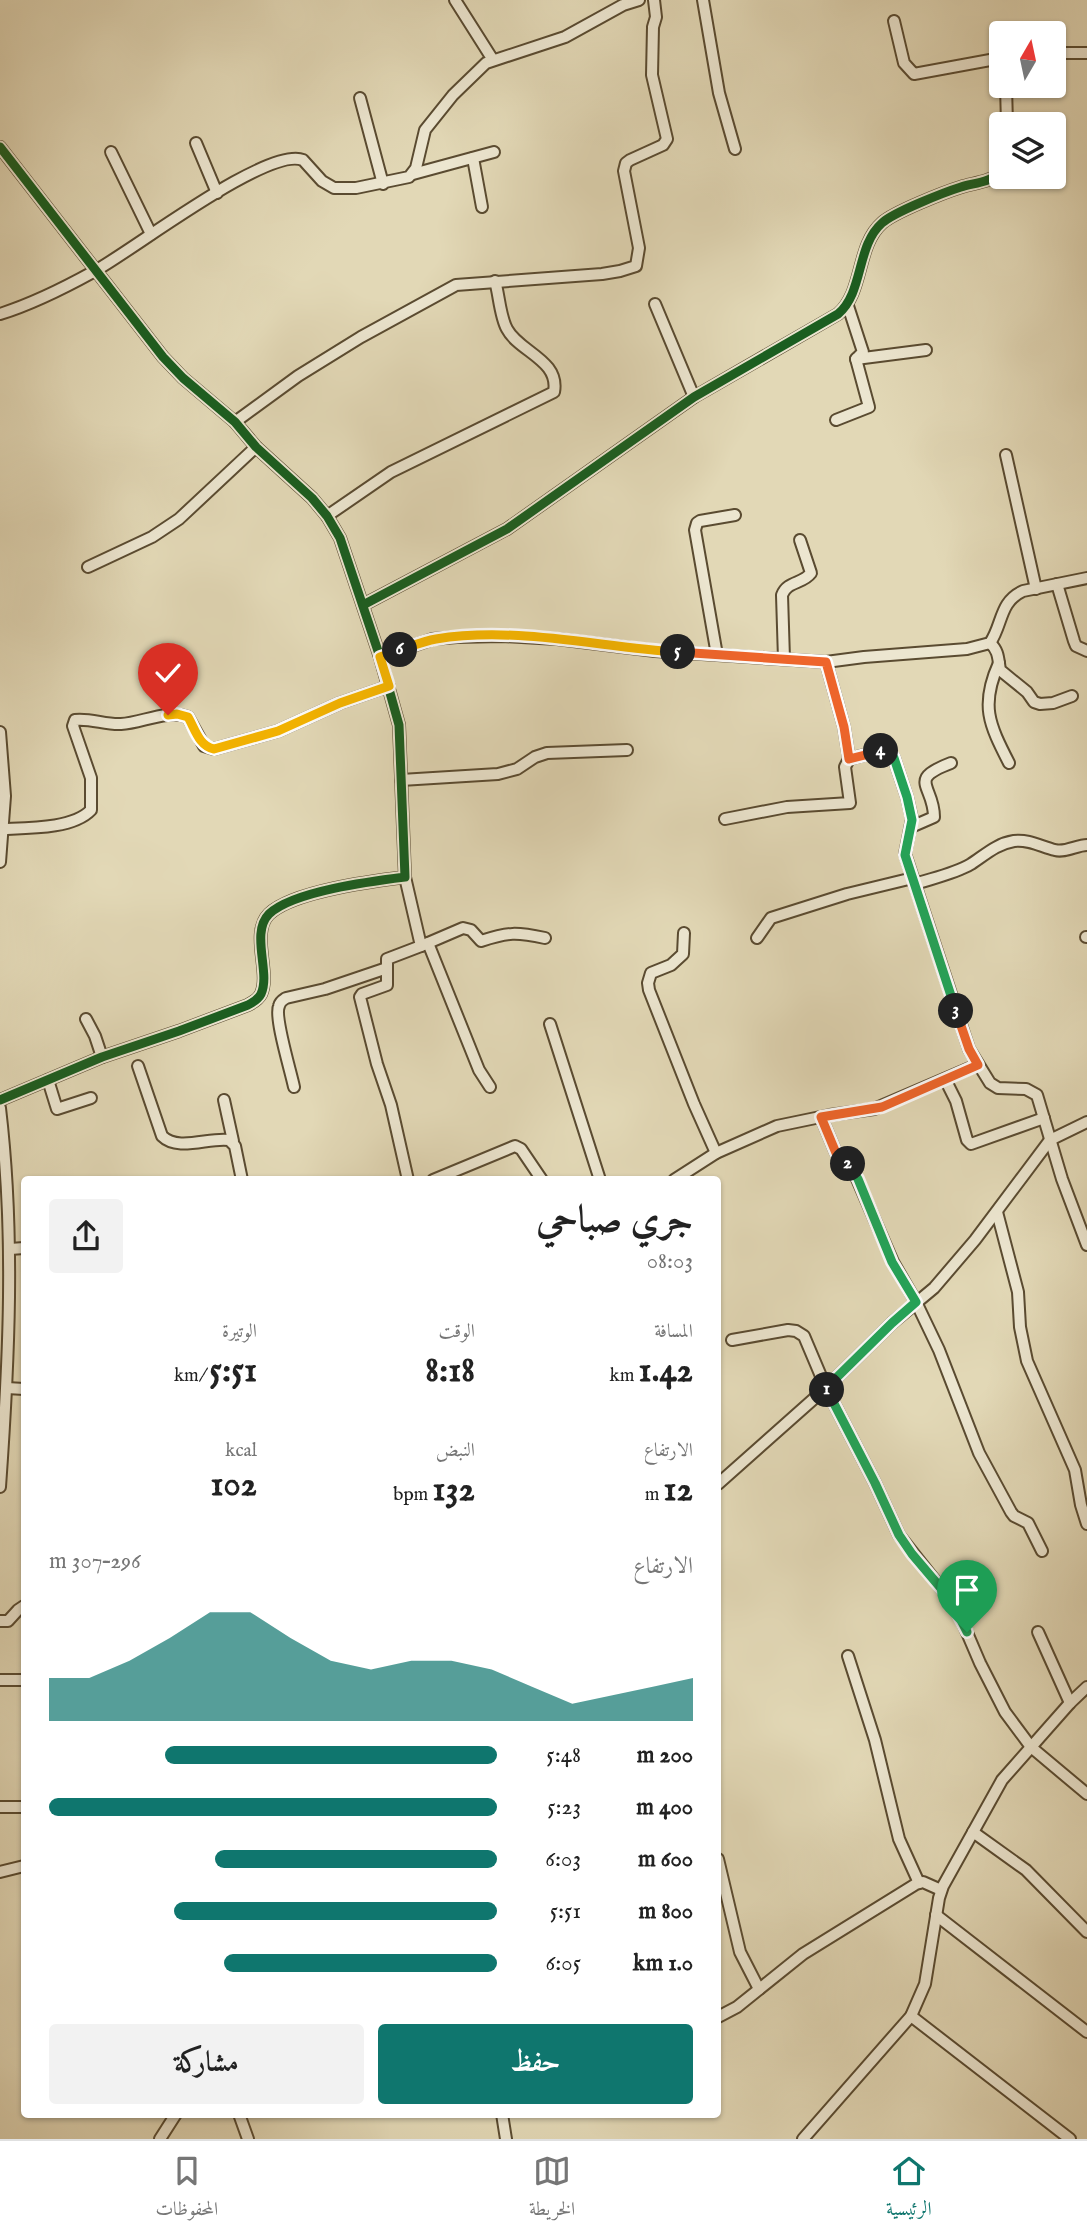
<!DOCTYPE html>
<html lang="ar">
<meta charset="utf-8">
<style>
body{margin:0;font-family:"IM FELL English",Amiri,serif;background:#f2f2f2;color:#222;direction:rtl;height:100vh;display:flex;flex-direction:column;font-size:26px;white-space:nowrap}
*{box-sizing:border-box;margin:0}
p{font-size:23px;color:#767676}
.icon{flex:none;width:38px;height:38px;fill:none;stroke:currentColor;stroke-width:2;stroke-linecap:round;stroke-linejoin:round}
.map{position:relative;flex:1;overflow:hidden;direction:ltr}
.sheet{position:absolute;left:21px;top:1176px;width:700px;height:942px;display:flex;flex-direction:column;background:#fff;border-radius:7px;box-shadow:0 2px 5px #0004;direction:rtl}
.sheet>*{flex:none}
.needle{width:46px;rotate:9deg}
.fabs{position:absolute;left:989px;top:21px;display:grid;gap:14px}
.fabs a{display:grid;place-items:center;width:77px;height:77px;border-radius:7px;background:#fff;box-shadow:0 2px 5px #0004;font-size:35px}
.pin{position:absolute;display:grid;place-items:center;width:60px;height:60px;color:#fff;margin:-72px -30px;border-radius:50% 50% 50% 0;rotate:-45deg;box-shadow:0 0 7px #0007}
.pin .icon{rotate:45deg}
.km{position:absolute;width:35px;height:35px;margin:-18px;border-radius:50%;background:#222;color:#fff;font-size:19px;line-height:35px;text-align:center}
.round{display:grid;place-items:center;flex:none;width:74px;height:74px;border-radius:7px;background:#f2f2f2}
.headline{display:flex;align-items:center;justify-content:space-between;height:119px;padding:0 28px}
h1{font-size:38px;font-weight:700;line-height:52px}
.stats{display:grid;grid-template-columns:repeat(3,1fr);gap:10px;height:119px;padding:7px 28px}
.stats div{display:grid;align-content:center}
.stats b{font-size:35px;font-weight:700}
.stats small{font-size:19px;font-weight:400}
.stats p{font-size:19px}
.chart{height:196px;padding:14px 28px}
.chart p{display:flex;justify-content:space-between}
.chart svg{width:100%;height:126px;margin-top:7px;fill:#0f766e;opacity:.7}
.button{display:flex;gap:14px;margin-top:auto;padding:14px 28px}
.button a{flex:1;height:80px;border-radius:7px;background:#0f766e;color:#fff;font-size:28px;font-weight:700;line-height:80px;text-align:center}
.button a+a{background:#f2f2f2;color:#222}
ul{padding:0 28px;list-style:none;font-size:23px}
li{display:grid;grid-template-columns:112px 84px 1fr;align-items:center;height:52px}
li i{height:18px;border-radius:9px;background:#0f766e}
.dock{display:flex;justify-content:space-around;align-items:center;height:98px;border-top:2px solid #e0e0e0;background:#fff;font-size:19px;color:#767676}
.dock a{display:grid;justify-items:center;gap:4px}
.dock .current{color:#0f766e}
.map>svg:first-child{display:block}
</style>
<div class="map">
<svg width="1087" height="2139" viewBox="0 0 1087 2139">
<rect width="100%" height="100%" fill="#e2d8b6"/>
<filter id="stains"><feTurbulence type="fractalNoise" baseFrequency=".00286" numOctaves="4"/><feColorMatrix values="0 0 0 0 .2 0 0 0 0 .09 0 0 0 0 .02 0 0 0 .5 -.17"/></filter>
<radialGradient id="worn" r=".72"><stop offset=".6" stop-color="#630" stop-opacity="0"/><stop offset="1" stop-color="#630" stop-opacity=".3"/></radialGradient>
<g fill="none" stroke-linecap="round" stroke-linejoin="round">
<defs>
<g id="minor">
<path d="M455 0 493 60"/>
<path d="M703 0 719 93 735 149"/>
<path d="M894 21 904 63 914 74 1001 58"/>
<path d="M1054 53H1087"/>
<path d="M1006 86 1007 124"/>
<path d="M360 98 383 184"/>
<path d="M196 143 217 193"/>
<path d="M0 147 163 357 183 378 235 422 256 447 312 498 327 516 340 538 380 657 399 725 405 877C373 881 293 891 269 914 250 933 271 973 261 994 258 1000 253 1002 248 1005L179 1031 102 1057 0 1100"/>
<path d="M111 152 151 234"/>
<path d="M473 158 482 207"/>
<path d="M413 174 494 152"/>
<path d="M655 304 694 397"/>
<path d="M0 314C32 304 64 288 93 272 131 252 267 146 303 160L322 181 334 188H356L409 177 416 168 425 130 453 95 486 63 565 37 623 5 639 0"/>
<path d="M856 359 926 350"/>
<path d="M836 420 869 407 856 359 863 352 862 349 848 306"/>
<path d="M235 422 298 376 361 337 456 285 602 274 620 271 636 266 639 248 624 171 626 163 630 160 663 145 667 139 652 75 653 27 656 17 654 0"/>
<path d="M1006 455 1036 589"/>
<path d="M327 516 391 472 554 392C560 360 519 352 507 329 500 317 499 294 495 281"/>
<path d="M88 567 152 537 179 519 256 447"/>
<path d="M1057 584 1074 641 1076 646 1087 651"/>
<path d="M363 605 507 529 694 397 838 314C864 292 856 246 882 223 894 212 945 192 961 187 974 183 991 182 1001 172"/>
<path d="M990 643C999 651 998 659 1000 670L1027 692 1034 702 1040 704 1053 703 1072 696"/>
<path d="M717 655 695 530 697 523 700 521 735 515"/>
<path d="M380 657 433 639 457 637 502 636 557 639 655 651 826 662 864 657 967 649 990 643C1003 624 999 602 1023 591L1087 578"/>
<path d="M784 659 782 595C787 581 803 584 811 573L800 540"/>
<path d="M826 662 844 727 849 759 880 751 890 753 894 758 907 797 912 819 905 854 969 1049 990 1083 998 1088 1026 1089 1037 1095 1062 1179 1087 1245"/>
<path d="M999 663C980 705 989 724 1009 763"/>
<path d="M0 732 5 796 0 862"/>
<path d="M401 780 498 774 517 769 535 757 547 753 627 750"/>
<path d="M725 819 787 807 850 803 845 767 849 759"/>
<path d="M911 827 934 817C934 785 906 780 951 763"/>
<path d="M3 829C28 828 73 829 91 810V778L73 726 75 720C90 718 106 725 121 724 142 723 167 709 188 717L204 746 214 749 278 731 340 703 389 686"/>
<path d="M405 877 421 946 387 959V985L362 994 360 997 377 1064 391 1105 408 1180"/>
<path d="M915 884C933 878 954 874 971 864 985 855 996 844 1014 841 1029 839 1042 847 1055 850 1065 853 1077 845 1087 845"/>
<path d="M684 933 683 954 671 965 651 973 648 983 649 990 694 1104 716 1153"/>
<path d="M1086 937H1087"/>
<path d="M757 938 771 918 847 894 913 878"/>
<path d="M428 943 463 928 471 930 481 941C509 932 516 932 545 938"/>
<path d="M421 946 428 943 479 1070 490 1087"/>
<path d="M86 1019 95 1036 102 1057"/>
<path d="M550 1024 600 1180"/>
<path d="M138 1066 162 1136C178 1152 209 1137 229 1140L235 1146 242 1180"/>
<path d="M945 1079 956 1101 967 1140 971 1144 1044 1118"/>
<path d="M48 1080 57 1109 91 1098"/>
<path d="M294 1087C291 1072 274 1017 279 1006 280 1001 283 1000 286 998L325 989 387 968"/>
<path d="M224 1100 233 1141"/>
<path d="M0 1108C15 1234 9 1360 0 1487"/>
<path d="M821 1117 836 1153 854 1172 893 1262 916 1302 939 1350 979 1453 1011 1512 1014 1516 1028 1523 1042 1551"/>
<path d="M433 1180 515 1146 521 1149 542 1180"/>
<path d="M674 1180 716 1153 777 1126 830 1115 874 1109 977 1065"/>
<path d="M997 1212 1018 1292 1020 1327 1027 1361 1075 1470 1081 1505 1087 1524"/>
<path d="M10 1249 24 1248"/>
<path d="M732 1340 788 1330 796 1331 804 1336 826 1388 875 1483 899 1535 956 1607 980 1663 1005 1712 1031 1747 1087 1794"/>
<path d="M7 1388 24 1389"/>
<path d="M718 1484 826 1388 892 1323 934 1288 975 1240 1050 1140 1087 1122"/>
<path d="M0 1621H8L18 1610 24 1606"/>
<path d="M1038 1632 1070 1703"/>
<path d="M848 1656 875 1740 899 1839 919 1883"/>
<path d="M0 1680H24"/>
<path d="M0 1807H24"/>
<path d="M973 1832 1026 1870 1087 1932"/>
<path d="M718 1859 740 1952 759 1989"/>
<path d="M0 1872 24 1866"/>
<path d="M936 1915 1087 2032"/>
<path d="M911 2016 1070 2139"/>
<path d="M718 2017 737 2007 803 1954 916 1884 923 1882 941 1890"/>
<path d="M239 2114 248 2139"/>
<path d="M502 2114 506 2139"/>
<path d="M160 2139 176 2114"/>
<path d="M803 2139 911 2016 925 1984 939 1898 943 1886 1002 1780 1070 1703 1087 1687"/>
</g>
</defs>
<use href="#minor" stroke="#5a4b31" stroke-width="14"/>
<use href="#minor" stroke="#ece6d0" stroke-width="10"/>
<defs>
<g id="cycleway">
<path d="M0 147 163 357 183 378 235 422 256 447 312 498 327 516 340 538 380 657 399 725 405 877C373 881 293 891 269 914 250 933 271 973 261 994 258 1000 253 1002 248 1005L179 1031 102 1057 0 1100"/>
<path d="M363 605 507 529 694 397 838 314C864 292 856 246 882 223 894 212 945 192 961 187 974 183 991 182 1001 172"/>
</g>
</defs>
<use href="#cycleway" stroke="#ece6d0" stroke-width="13"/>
<use href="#cycleway" stroke="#1b5e20" stroke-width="9"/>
</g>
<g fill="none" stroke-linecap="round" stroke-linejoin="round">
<defs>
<path id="split-1" d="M827 1390 875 1483 899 1535 912 1554 951 1600 967 1632"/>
<path id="split-2" d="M827 1390 826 1388 892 1323 916 1302 892 1262 858 1179 848 1164"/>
<path id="split-3" d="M848 1164 836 1153 821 1117 882 1107 978 1065 969 1049 956 1011"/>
<path id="split-4" d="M881 751 890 752 894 758 907 797 912 820 905 855 956 1011"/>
<path id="split-5" d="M678 652 826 662 844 727 849 759 881 751"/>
<path id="split-6" d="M400 650C412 646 424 641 436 639 516 626 598 647 678 652"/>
<path id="split-7" d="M168 715 177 714 188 717C195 729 199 746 214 749L278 731 340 703 389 686 380 657 400 650"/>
</defs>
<use href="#split-1" stroke="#fff" stroke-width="14"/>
<use href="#split-2" stroke="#fff" stroke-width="14"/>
<use href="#split-3" stroke="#fff" stroke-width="14"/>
<use href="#split-4" stroke="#fff" stroke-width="14"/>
<use href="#split-5" stroke="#fff" stroke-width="14"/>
<use href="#split-6" stroke="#fff" stroke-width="14"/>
<use href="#split-7" stroke="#fff" stroke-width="14"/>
<use href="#split-1" stroke="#22a559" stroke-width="9"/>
<use href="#split-2" stroke="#22a559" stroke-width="9"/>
<use href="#split-3" stroke="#f0652b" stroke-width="9"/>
<use href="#split-4" stroke="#22a559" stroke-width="9"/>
<use href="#split-5" stroke="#f0652b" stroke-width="9"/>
<use href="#split-6" stroke="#f5b400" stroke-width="9"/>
<use href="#split-7" stroke="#f5b400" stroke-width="9"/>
</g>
<rect width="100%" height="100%" filter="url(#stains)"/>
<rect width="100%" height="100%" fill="url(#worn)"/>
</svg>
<div class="fabs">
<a><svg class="needle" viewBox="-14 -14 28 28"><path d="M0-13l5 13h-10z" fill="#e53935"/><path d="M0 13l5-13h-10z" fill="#767676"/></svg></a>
<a><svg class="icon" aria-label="layers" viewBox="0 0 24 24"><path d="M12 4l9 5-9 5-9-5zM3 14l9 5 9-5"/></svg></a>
</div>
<div class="pin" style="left:967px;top:1632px;background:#1e9e55"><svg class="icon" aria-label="arrive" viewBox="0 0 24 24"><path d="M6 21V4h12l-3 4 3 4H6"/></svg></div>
<div class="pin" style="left:168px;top:715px;background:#d93025"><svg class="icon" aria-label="check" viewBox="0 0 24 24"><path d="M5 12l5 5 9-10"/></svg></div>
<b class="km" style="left:827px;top:1390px">1</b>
<b class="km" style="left:848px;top:1164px">2</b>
<b class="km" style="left:956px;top:1011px">3</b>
<b class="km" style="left:881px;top:751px">4</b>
<b class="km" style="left:678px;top:652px">5</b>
<b class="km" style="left:400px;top:650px">6</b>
<section class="sheet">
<div class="headline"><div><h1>جري صباحي</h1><p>08:03</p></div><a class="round"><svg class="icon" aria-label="share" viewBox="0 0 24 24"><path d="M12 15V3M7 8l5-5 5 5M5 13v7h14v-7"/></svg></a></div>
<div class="stats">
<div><p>المسافة</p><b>1.42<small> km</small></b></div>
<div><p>الوقت</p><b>8:18</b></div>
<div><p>الوتيرة</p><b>5:51<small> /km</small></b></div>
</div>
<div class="stats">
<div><p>الارتفاع</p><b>12<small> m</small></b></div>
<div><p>النبض</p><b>132<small> bpm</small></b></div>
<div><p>kcal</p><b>102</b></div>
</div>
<div class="chart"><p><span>الارتفاع</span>296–307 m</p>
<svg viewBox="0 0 160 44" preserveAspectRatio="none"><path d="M0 44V29L10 29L20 23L30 15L40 6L50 6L60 15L70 23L80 26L90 23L100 23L110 26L120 32L130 38L140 35L150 32L160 29V44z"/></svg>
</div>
<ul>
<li><b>200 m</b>5:48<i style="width:74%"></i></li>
<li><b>400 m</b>5:23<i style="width:100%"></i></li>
<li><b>600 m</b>6:03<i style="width:63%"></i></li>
<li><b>800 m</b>5:51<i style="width:72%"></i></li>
<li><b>1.0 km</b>6:05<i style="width:61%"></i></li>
</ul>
<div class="button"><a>حفظ</a><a>مشاركة</a></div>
</section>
</div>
<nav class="dock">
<a class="current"><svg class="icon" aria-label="home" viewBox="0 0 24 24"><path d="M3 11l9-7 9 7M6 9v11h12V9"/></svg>الرئيسية</a>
<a><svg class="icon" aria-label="map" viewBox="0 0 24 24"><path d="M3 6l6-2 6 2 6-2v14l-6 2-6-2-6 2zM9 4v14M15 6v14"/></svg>الخريطة</a>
<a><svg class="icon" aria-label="saved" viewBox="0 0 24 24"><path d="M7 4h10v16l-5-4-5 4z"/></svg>المحفوظات</a>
</nav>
